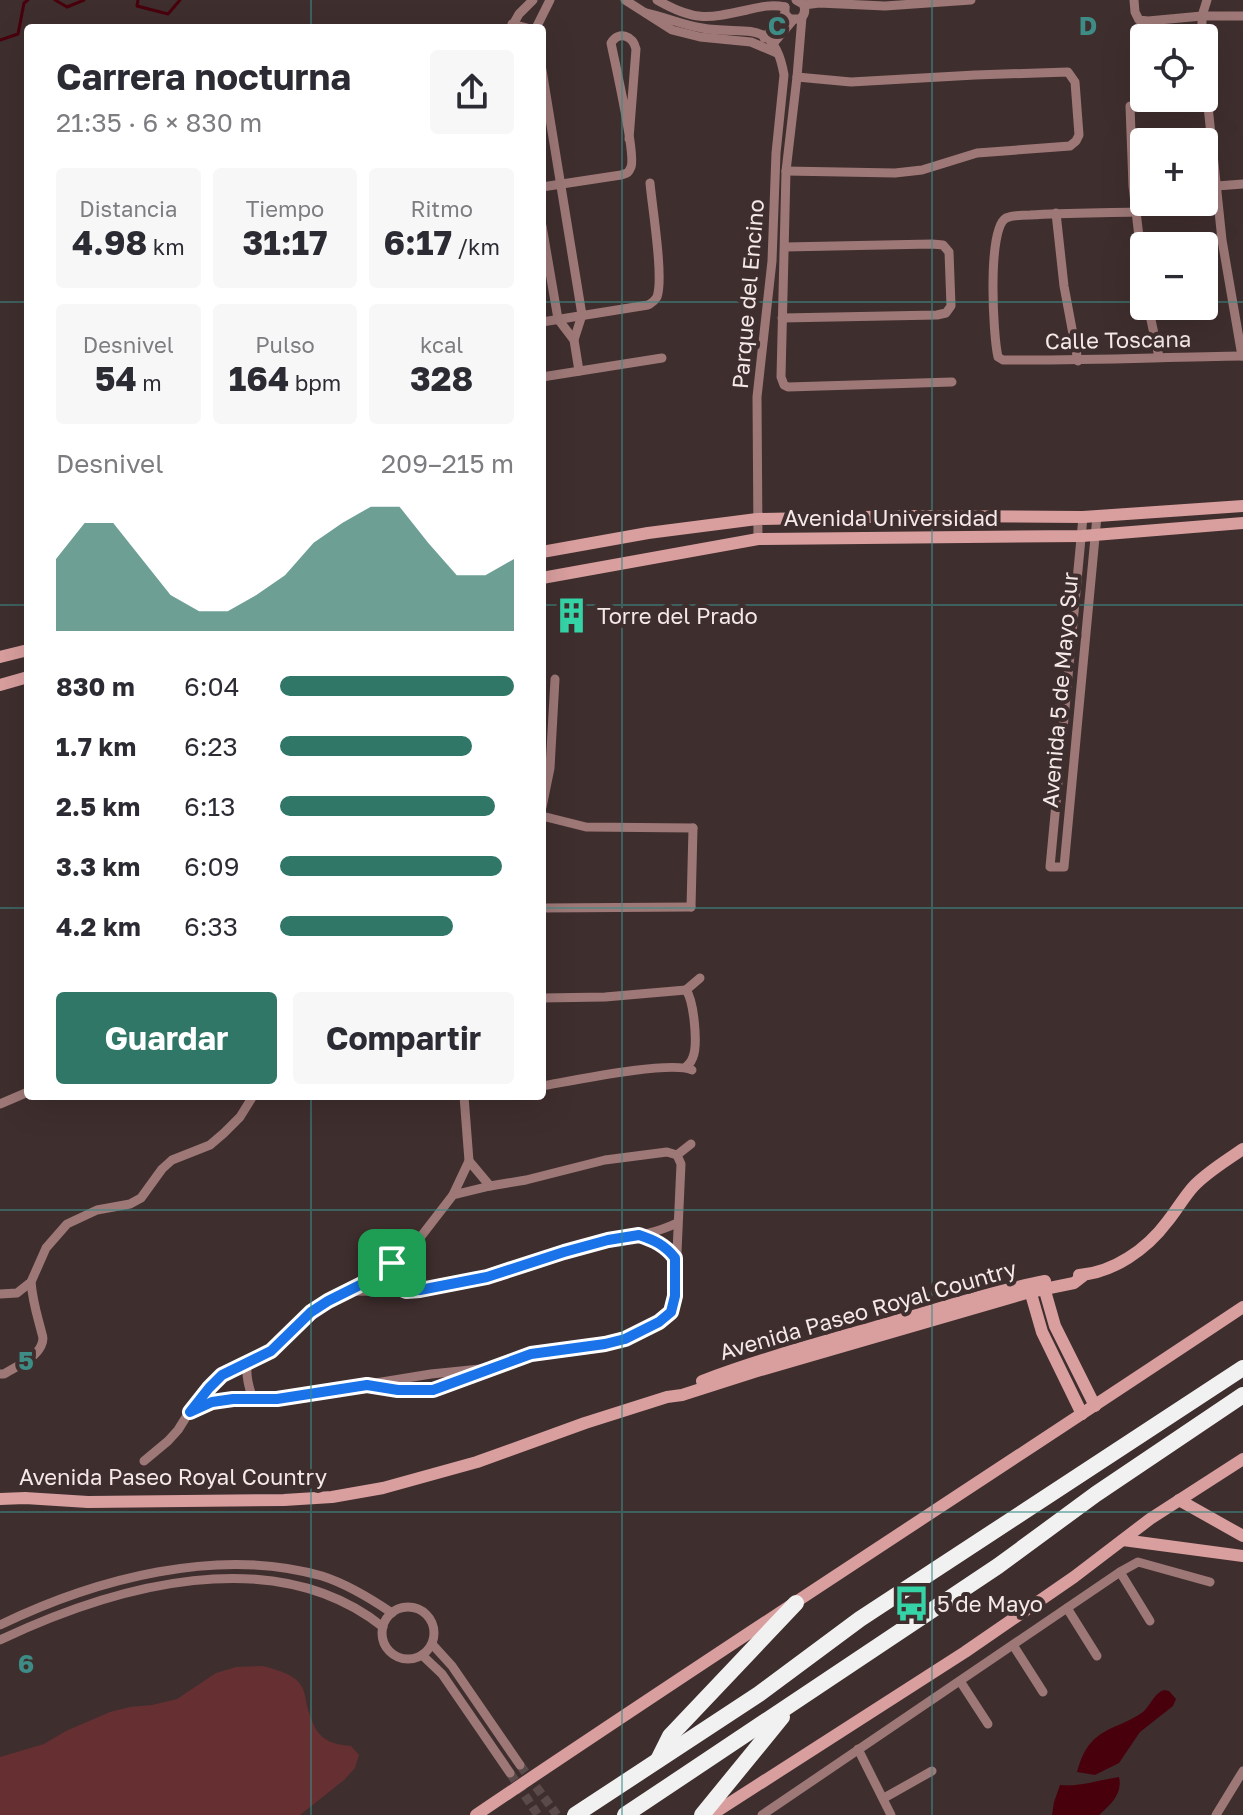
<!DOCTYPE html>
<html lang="es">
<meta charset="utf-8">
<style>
body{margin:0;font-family:"Golos Text",sans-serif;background:#f7f7f7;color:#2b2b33;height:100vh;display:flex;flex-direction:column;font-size:30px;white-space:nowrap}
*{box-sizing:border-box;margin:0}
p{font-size:26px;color:#7c7c81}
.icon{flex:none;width:44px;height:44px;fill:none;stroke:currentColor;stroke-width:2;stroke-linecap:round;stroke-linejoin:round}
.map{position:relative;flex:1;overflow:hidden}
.drawer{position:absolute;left:24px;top:24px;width:522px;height:1076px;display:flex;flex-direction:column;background:#fff;border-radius:8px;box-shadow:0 8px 32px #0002}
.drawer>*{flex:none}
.fabs{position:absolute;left:1130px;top:24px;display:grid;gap:16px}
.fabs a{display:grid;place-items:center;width:88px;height:88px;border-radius:8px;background:#fff;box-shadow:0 8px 32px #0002;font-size:40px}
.pin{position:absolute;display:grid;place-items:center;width:68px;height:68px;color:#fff;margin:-34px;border-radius:16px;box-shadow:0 4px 12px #0006}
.round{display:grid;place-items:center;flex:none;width:84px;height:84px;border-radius:8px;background:#f7f7f7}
.headline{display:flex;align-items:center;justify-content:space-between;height:136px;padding:0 32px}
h1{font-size:36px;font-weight:700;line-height:60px}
.stats{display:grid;grid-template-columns:repeat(3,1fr);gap:12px;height:136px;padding:8px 32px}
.stats div{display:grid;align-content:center;border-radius:8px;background:#f7f7f7;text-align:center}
.stats b{font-size:34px;font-weight:700}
.stats small{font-size:22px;font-weight:400}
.stats p{font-size:22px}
.chart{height:224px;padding:16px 32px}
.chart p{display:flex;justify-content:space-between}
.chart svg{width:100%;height:144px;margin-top:8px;fill:#307767;opacity:.7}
.cta{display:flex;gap:16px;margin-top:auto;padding:16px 32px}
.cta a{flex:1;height:92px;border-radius:8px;background:#307767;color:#fff;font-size:32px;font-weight:700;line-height:92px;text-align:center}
.cta a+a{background:#f7f7f7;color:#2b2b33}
ul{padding:0 32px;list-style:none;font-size:26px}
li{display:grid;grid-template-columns:128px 96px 1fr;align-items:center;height:60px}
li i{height:20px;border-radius:10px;background:#307767}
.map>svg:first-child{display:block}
</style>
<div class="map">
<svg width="1243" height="1815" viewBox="0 0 1243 1815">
<rect width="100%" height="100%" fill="#3f2e2e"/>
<path fill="#663032" d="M263 1666C277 1670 295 1674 302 1687 305 1693 306 1701 307 1706 315 1734 322 1744 351 1746L359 1755 355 1768 344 1780 300 1815H0V1757L44 1744 66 1731 110 1712 130 1707 152 1705 177 1699 216 1673 236 1667Z"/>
<g fill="#49000d">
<path d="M1164 1690 1169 1691 1176 1699 1173 1706 1140 1732 1119 1763 1095 1775 1077 1772C1085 1744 1094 1735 1121 1724 1129 1720 1136 1717 1143 1712 1151 1705 1154 1693 1164 1690Z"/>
<path d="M1119 1777C1123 1794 1110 1805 1099 1815H1052L1054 1802 1060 1785C1081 1787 1098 1780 1119 1777Z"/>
</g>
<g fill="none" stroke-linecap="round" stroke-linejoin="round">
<g stroke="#49000d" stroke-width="3">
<path d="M55 0 67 7 84 0"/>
<path d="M138 0 137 6 168 14 180 0"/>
<path d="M0 40 18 34 24 3 28 0"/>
</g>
<g stroke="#5a4a4a" stroke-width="9" stroke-dasharray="9 4.5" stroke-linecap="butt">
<path d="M520 1765 557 1815"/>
<path d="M510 1773 538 1815"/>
</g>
<g stroke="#9d7877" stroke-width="9">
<path d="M625 0 672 30 700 37 751 42 777 53"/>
<path d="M657 0C694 21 706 19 747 10 760 7 771 4 785 7"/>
<path d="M1134 0 1135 12 1139 20 1148 21 1202 16H1243"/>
<path d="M804 5 819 3 885 6 971 0"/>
<path d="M785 7V14L790 19H800C805 15 806 10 803 4L796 0"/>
<path d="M646 13C665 17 683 25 702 28 745 36 774 16 784 75L776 153 772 261 757 397 758 539"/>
<path d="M802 17 797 77 786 171 781 377 784 385 788 387 952 382"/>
<path d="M512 24 527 28"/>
<path d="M511 28 519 14 533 0"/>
<path d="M536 28 550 0"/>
<path d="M764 38 785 14"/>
<path d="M1202 38V16L1207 0"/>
<path d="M771 46 793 20"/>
<path d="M1204 68 1222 240 1242 356"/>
<path d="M542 70 582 315 574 340 579 371"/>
<path d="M786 171 895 173 922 170 977 153 1070 146 1076 141 1079 135 1075 82 1068 72 975 75 851 82 797 77"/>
<path d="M542 187 621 175C627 173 628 174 631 167 636 154 615 63 611 43 619 30 633 36 636 49L629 139"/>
<path d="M1204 187 1243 184"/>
<path d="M1136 212C1101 213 1065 213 1030 215 1023 215 1013 215 1006 218 987 228 993 336 998 357L1003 360C1083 361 1163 357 1243 356"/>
<path d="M1056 213 1064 286 1078 361"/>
<path d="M542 226 558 319 574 340"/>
<path d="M1144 279 1133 186 1130 106 1207 102"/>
<path d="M1148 306 1159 357"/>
<path d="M782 318 937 315 946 313 951 306 949 252 943 245 932 244 785 247"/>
<path d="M542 322 648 305C653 302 654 302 657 297 664 278 652 206 650 183"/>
<path d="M542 377 662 358"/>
<path d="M1083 517 1050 867H1064L1097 516"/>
<path d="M542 807 550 768 555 679"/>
<path d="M542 816 586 827 693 828"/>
<path d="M691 907 693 828"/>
<path d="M542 908 691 907"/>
<path d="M686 990 700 978"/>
<path d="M542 998 605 997 686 990"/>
<path d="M686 1067C690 1063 691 1063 693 1057 698 1044 694 1001 686 990"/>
<path d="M542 1086C571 1081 670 1060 692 1070"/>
<path d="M0 1104 28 1092"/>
<path d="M677 1155 691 1144"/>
<path d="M469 1161 490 1186"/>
<path d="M453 1195 490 1186 526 1180 605 1160 667 1152 677 1155"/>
<path d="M639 1235C654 1240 665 1245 675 1258"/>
<path d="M392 1263 395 1279 399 1288 406 1291"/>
<path d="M352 1291C374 1291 397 1293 420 1290 442 1288 465 1283 487 1277 517 1269 545 1256 575 1249 609 1240 646 1238 677 1223"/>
<path d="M0 1294 17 1293 31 1282 46 1248 67 1224 97 1210 130 1204 141 1198 162 1169 172 1160 210 1145 224 1133 240 1117 253 1096"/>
<path d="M247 1364C246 1376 248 1385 252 1396L260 1399"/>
<path d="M0 1374H4C16 1366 34 1360 41 1346 43 1342 44 1339 42 1334 37 1314 33 1304 31 1282"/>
<path d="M374 1386 398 1390H433L480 1372"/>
<path d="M190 1412 212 1402 233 1399H277L431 1374 480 1369 531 1354 605 1344 625 1339 659 1322 671 1312 675 1296 681 1164 677 1155"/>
<path d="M144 1461 168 1441 178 1430 193 1406 222 1375 271 1351 311 1312 328 1301 366 1282 390 1266 419 1239 453 1195 469 1161 464 1096"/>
<path d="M1120 1572 1150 1621"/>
<circle cx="408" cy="1633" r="26"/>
<path d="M1067 1608 1097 1656"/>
<path d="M0 1625C95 1579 218 1546 322 1576 347 1584 370 1598 392 1613"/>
<path d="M0 1640C114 1586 274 1540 383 1627"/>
<path d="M432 1644 452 1666 520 1765"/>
<path d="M1013 1645 1043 1692"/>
<path d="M422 1655 442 1674 510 1773"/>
<path d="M960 1681 988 1724"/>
<path d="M858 1749 891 1815"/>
<path d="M884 1798 932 1771"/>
<path d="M762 1815 1120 1572 1138 1562 1210 1582"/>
<path d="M1216 1815 1243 1771"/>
</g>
<g stroke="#d99e9e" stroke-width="12">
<path d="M542 552 648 533 757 519 913 516 1083 517 1243 506"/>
<path d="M542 578 758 539 1082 536 1243 523"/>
<path d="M0 657 28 650"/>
<path d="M0 685 28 677"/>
<path d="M1079 1275C1113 1273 1147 1249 1167 1222 1176 1211 1184 1197 1193 1187 1207 1172 1226 1161 1243 1149"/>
<path d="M1043 1284 1055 1326 1095 1406"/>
<path d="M1029 1287 1042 1332 1082 1414"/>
<path d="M702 1381C765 1357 831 1340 896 1321 945 1307 994 1291 1045 1281"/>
<path d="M0 1499 25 1498 88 1502 284 1500 332 1497 383 1488 477 1462 585 1423 667 1397 682 1395 754 1372 1030 1292 1074 1283 1083 1276"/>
<path d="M1179 1500 1243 1536"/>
<path d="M1123 1540 1243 1556"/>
<path d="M476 1815C730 1643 988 1477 1243 1307"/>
<path d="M711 1815 965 1652 1074 1577 1150 1519 1243 1459"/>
</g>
<g stroke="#f1f1f1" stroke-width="16">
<path d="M658 1760 670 1736 796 1603"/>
<path d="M575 1815 759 1694 860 1619 1243 1368"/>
<path d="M625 1815 998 1566 1096 1494 1243 1395"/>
<path d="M702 1815 782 1717"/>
</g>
</g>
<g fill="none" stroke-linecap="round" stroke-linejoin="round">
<defs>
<path id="route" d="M639 1235C654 1240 665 1245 675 1258V1296L671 1312 659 1322 625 1339 605 1344 531 1354 433 1390H398L367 1385 277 1399H233L212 1402 190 1412 209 1388 222 1375 271 1351 311 1312 328 1301 366 1282 392 1263 395 1279 399 1288 406 1291 420 1290 487 1277 564 1252 608 1240Z"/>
</defs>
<use href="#route" stroke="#fff" stroke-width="16"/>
<use href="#route" stroke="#1a73e8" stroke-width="10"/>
</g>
<path fill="none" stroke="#3d8d86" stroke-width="2" stroke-opacity="0.55" d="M311 0V28M622 0V1815M932 0V1815M0 302H28M542 302H1144M1204 302H1243M0 605H28M542 605H1243M0 908H28M542 908H1243M311 1096V1815M0 1210H1243M0 1512H1243"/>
<defs>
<symbol id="building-bare" viewBox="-9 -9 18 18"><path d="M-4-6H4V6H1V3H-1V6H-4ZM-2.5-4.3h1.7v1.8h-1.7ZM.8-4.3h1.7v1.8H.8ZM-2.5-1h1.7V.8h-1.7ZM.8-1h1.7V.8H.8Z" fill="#35d4a7" stroke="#3f2e2e" stroke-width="2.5" paint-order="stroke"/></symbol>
<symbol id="bus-bare" viewBox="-9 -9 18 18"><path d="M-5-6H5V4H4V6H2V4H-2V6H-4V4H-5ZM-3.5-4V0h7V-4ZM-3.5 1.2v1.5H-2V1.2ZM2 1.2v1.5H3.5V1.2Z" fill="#35d4a7" stroke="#3f2e2e" stroke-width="2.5" paint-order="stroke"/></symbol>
</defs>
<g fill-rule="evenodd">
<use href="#building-bare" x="546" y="590" width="51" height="51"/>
<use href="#bus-bare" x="886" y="1578" width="51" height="51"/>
</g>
<g text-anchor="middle" stroke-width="8" stroke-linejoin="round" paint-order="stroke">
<g font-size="22" fill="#f4e8e8" stroke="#3f2e2e">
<text transform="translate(748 294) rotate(-85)" y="8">Parque del Encino</text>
<text transform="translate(1118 340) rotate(-1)" y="8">Calle Toscana</text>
<text x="891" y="526">Avenida Universidad</text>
<text transform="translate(1060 690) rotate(-85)" y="8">Avenida 5 de Mayo Sur</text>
<text transform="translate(868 1310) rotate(-16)" y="8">Avenida Paseo Royal Country</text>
<text x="173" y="1485">Avenida Paseo Royal Country</text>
</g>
<g font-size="22" fill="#f4e8e8" stroke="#3f2e2e" text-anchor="start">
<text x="597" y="624">Torre del Prado</text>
<text x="937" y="1612">5 de Mayo</text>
</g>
</g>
<g font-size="26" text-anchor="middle" font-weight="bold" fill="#3d8d86" stroke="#3f2e2e" stroke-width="8" stroke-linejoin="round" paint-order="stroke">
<text x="777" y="35">C</text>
<text x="1088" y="35">D</text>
<text x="26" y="1370">5</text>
<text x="26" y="1673">6</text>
</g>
</svg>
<div class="fabs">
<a><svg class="icon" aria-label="locate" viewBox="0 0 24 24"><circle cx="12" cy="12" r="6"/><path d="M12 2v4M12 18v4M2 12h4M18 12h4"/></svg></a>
<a>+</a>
<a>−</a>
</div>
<div class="pin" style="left:392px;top:1263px;background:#1e9e55"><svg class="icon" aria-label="arrive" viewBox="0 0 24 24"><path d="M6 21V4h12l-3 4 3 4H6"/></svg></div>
<section class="drawer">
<div class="headline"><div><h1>Carrera nocturna</h1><p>21:35 · 6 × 830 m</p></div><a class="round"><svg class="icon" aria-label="share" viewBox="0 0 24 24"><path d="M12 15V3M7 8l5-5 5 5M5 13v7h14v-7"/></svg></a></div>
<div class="stats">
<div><p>Distancia</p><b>4.98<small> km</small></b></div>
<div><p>Tiempo</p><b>31:17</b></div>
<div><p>Ritmo</p><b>6:17<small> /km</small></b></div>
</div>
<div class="stats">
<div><p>Desnivel</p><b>54<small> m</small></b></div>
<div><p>Pulso</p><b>164<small> bpm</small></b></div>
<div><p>kcal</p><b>328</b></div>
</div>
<div class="chart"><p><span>Desnivel</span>209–215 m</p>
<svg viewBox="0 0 160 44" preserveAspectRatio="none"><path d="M0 44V22L10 11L20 11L30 22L40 33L50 38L60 38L70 33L80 27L90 17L100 11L110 6L120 6L130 17L140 27L150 27L160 22V44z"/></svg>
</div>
<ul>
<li><b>830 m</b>6:04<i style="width:100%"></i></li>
<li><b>1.7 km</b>6:23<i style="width:82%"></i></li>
<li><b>2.5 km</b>6:13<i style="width:92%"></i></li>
<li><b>3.3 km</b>6:09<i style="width:95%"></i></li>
<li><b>4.2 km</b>6:33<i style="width:74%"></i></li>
</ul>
<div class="cta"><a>Guardar</a><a>Compartir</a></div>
</section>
</div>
